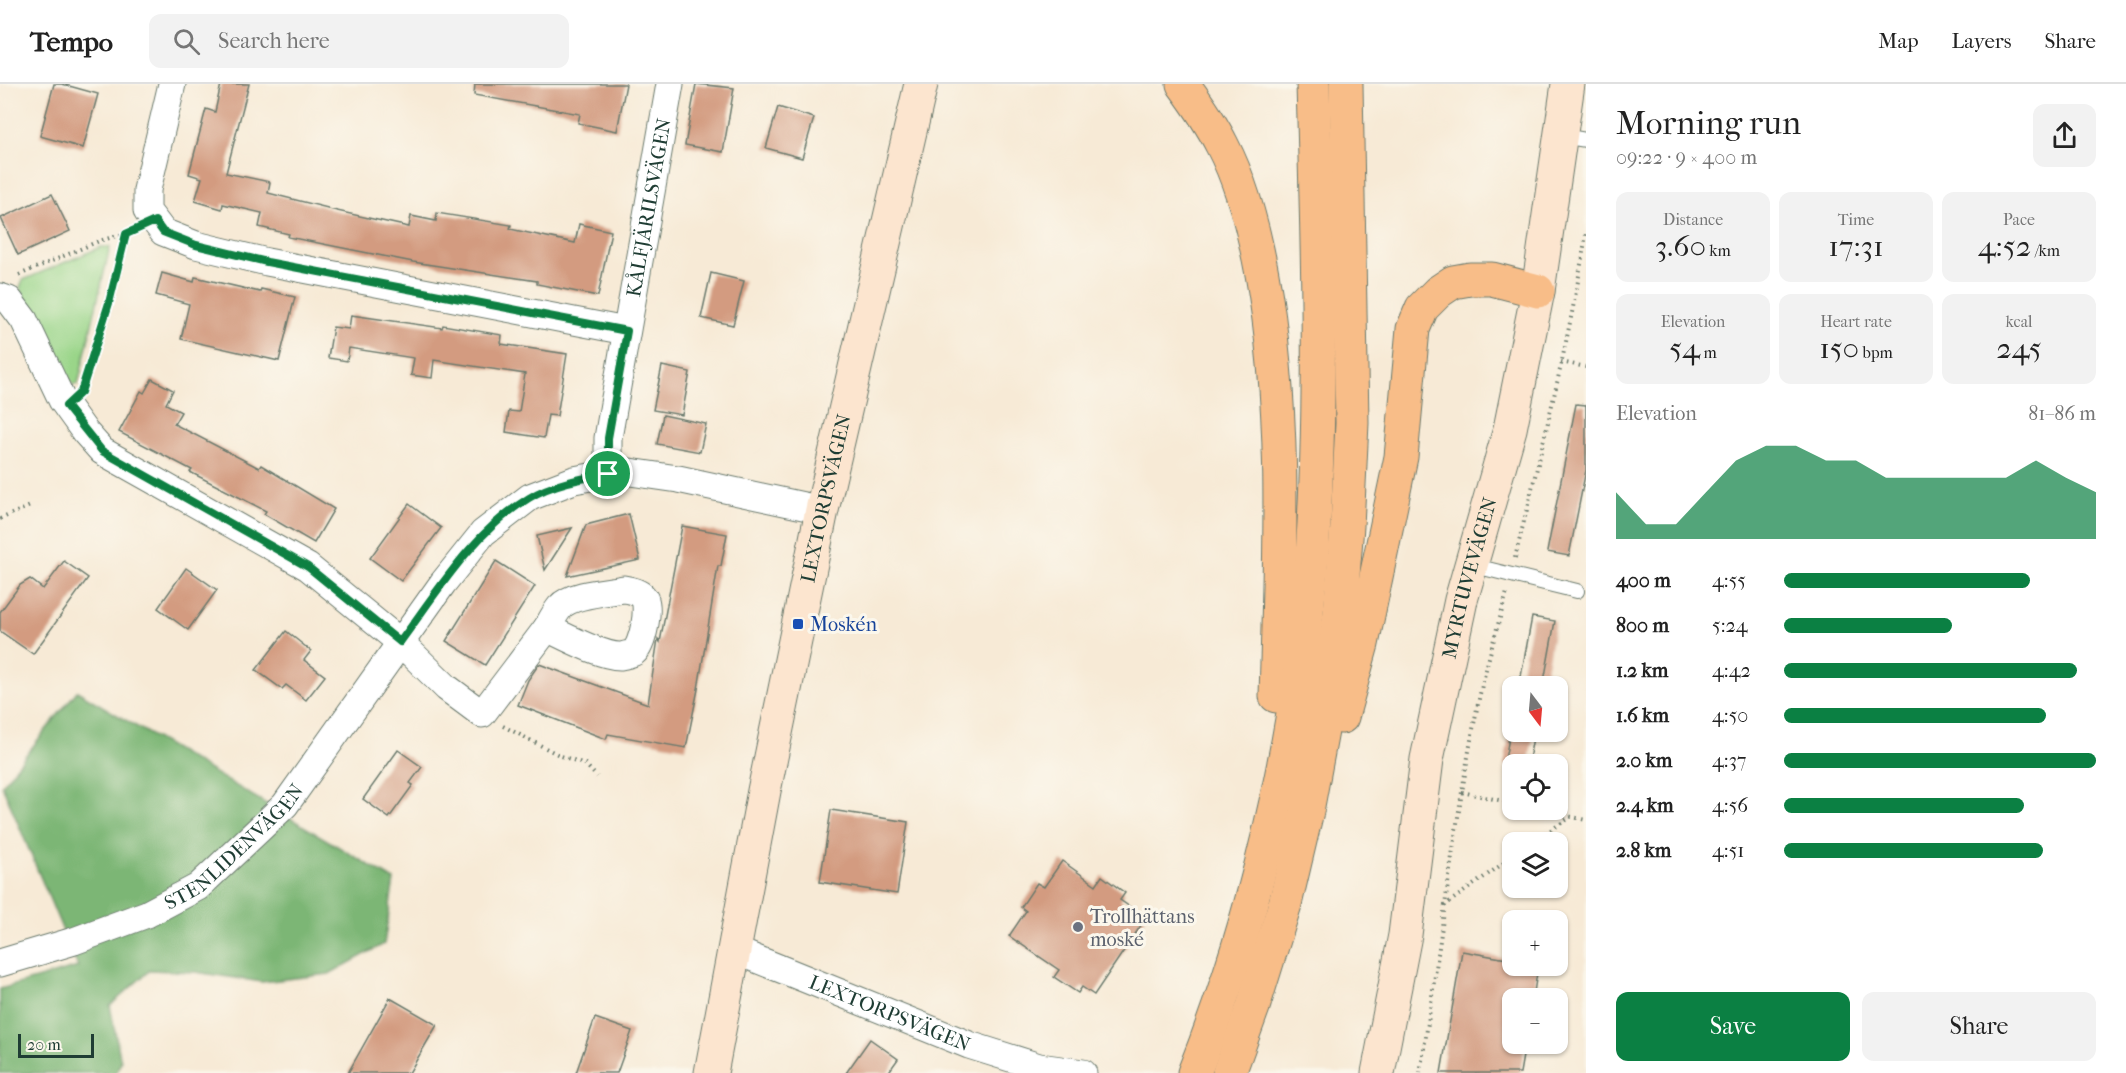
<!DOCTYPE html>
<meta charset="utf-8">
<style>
body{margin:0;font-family:"IM FELL French Canon",serif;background:#f2f2f2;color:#222;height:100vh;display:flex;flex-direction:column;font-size:22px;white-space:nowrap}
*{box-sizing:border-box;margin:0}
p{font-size:20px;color:#767676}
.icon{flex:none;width:33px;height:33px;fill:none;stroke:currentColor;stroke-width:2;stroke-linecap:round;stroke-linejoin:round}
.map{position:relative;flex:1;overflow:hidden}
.panel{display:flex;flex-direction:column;background:#fff;width:540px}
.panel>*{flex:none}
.needle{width:39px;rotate:164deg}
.fabs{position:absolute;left:1502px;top:592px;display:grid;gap:12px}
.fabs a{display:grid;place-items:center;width:66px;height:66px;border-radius:12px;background:#fff;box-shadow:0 2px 4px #0004;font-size:30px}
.scale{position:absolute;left:18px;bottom:15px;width:76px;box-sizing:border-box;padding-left:6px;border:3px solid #1f3d34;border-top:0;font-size:16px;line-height:21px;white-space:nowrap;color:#1f3d34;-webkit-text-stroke:4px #fbf7ec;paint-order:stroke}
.pin{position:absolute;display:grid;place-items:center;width:51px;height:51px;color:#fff;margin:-26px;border:3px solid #fff;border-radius:50%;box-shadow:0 2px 6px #0007}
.round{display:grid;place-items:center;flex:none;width:63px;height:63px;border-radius:12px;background:#f2f2f2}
.overview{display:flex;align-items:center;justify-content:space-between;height:102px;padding:0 30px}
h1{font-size:33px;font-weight:600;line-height:45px}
.figures{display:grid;grid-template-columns:repeat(3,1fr);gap:9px;height:102px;padding:6px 30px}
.figures div{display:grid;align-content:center;border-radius:12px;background:#f2f2f2;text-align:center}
.figures b{font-size:30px;font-weight:600}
.figures small{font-size:16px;font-weight:400}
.figures p{font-size:16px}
.chart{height:168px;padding:12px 30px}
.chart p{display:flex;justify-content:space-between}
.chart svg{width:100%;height:108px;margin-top:6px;fill:#0b8043;opacity:.7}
.primary-button{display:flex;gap:12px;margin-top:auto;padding:12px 30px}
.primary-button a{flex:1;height:69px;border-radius:12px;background:#0b8043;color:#fff;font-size:24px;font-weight:600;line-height:69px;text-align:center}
.primary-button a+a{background:#f2f2f2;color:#222}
ul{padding:0 30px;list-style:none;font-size:20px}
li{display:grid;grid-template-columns:96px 72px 1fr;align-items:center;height:45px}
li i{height:15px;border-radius:8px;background:#0b8043}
header{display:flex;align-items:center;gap:36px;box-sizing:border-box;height:84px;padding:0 30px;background:#fff;border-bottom:2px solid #e0e0e0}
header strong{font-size:28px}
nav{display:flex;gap:33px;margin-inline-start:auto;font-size:21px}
.search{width:420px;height:54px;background:#f2f2f2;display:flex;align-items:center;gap:15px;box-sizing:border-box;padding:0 21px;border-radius:12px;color:#767676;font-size:22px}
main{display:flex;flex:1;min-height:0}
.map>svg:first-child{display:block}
</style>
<header>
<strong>Tempo</strong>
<div class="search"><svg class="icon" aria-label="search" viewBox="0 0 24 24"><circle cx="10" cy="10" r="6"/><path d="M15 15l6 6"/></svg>Search here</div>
<nav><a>Map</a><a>Layers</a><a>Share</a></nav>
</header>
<main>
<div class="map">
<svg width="1586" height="989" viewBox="0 0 1586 989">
<rect width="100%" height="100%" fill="#fbf7ec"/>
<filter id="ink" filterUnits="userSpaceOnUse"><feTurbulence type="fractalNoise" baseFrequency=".0167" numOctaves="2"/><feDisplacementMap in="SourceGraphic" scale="12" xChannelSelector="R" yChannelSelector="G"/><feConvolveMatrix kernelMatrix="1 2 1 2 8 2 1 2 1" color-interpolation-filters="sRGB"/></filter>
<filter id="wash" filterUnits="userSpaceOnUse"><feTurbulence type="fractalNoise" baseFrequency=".008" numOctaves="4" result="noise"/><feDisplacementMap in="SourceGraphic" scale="24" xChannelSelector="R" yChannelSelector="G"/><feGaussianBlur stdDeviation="1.35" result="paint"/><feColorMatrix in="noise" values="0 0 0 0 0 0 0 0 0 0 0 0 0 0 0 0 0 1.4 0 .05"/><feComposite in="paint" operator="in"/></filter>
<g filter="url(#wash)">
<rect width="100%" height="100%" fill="#f7ead6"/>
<path fill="#9ad589" stroke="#5c895e" stroke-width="1.5" d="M101 163H110L78 300 73 301 39 252 20 203 23 196Z"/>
<path fill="#7bb675" stroke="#4d7a54" stroke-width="1.5" d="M77 607 394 796 384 860 329 890 262 898 195 888 150 886 110 922 121 978 116 989H0V905L78 883 2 701Z"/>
<g id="blocks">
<g fill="#d39b80">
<path d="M54 0H62L98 10 83 64 40 52Z"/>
<path d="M221 0H249L226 89 270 98 268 109 328 124V125L409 143 411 132 436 137 437 129 511 141 510 145 575 159 579 140 611 147 598 212 537 200V197L413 178 288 153 289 150 259 143 262 129 223 120 222 125 195 117 202 94 189 90 206 25 215 28Z"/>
<path d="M475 0H626L617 47 578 39 580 30 474 11Z"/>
<path d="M696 0 734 4 723 68 685 61Z"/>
<path d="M778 23 814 34 802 74 766 64Z"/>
<path d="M52 110 70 147 18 171 1 134Z"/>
<path d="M162 189 194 198 195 193 260 208 261 205 295 213 279 277 181 255 189 220 156 211Z"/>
<path d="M711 189 744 197 733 241 701 234Z"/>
<path d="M351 231 442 244 443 241 502 251 501 260 567 270 557 332 548 331 544 354 506 348 509 327 519 328 525 290 434 276 432 294 411 291 414 274 349 264 347 277 328 274 333 243 349 245Z"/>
<path d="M662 282 690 288 682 331 653 326Z"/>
<path d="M152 295 173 306 166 320 181 328 174 340 259 384 261 381 334 425 314 459 264 430 266 427 190 388 192 386 119 348 141 307 144 309Z"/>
<path d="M1576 320 1586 321V386L1569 472 1547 468Z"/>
<path d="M663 331 706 340 700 368 657 360Z"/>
<path d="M409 420 441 444 401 497 370 474Z"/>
<path d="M629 430 640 476 567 492 586 441Z"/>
<path d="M682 442 727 450 721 482H718L698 605 686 664 608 650 606 655 518 621 528 596 539 580 648 620 658 555 660 558Z"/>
<path d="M572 444 545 486 537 452Z"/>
<path d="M64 477 88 494 33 570 0 547V528L20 501 30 495 43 505Z"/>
<path d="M496 477 535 502 485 581 446 557Z"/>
<path d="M186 484 217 506 188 546 158 524Z"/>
<path d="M1532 533 1555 537 1543 603H1519Z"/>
<path d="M286 547 311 567 304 576 325 592 306 616 286 601 282 605 256 586Z"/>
<path d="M1510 648H1534L1528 681H1504Z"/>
<path d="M398 666 422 683 410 699 413 701 389 734 363 715Z"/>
<path d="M831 726 908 738 897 810 820 798Z"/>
<path d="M1062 777 1096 801 1102 792 1125 809 1120 816 1146 834 1094 911 1082 903 1078 909 1054 893 1059 886 1009 852 1026 827 1021 823 1037 799 1044 803Z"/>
<path d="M1462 867 1512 876V882H1538L1533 915H1512V960H1525L1520 989H1441Z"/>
<path d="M390 914 437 941 409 989H348Z"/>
<path d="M595 934 632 947 617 989H576Z"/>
<path d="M870 955 898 975 888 989H846Z"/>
</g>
</g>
</g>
<g filter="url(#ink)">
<use href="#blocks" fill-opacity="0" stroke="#6b7a6d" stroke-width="1.5"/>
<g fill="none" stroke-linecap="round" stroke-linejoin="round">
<defs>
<g id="lane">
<path d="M1562 52 1586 56"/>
<path d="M1471 481 1577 507"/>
</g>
<g id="street">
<path d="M172 0 147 106V127L163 148 196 161 267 178 626 247"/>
<path d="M0 213 9 216 24 236 62 316 85 348 102 367 308 483 400 558 447 604 482 630 547 544"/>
<path id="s1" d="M608 390V354L670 0"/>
<path d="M624 505C631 506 640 508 644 514 650 523 643 561 634 568 631 570 625 571 621 572 603 573 564 552 547 544 551 537 555 529 560 523 571 510 607 508 624 505Z"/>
<path id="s2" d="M734 866 969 961 1039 983 1083 989"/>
<path id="s3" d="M0 879 74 857 147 830 198 803 285 721 443 499 483 449 530 413 574 396 623 387 678 395 822 426"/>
</g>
<g id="secondary">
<path id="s4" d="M711 989 764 707 822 426 921 0"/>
<path id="s5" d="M1378 989 1405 851 1427 675 1461 516 1510 345 1538 207 1568 0"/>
</g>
<g id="highway">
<path d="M1183 0C1197 19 1211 39 1222 61 1243 101 1254 147 1262 190 1287 329 1280 472 1276 612"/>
<path d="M1342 633 1362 560 1401 373 1413 245 1422 224 1438 208 1453 198 1470 195H1492L1538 207"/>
<path d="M1194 989C1261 820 1305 620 1314 439 1322 293 1317 146 1313 0"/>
<path d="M1229 989 1253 923 1285 820 1307 727 1327 620 1340 528 1347 442 1352 339 1346 0"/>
</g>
</defs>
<use href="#lane" stroke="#6b7a6d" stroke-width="16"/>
<use href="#street" stroke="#6b7a6d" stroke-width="29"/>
<use href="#secondary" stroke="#6b7a6d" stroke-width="35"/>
<use href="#highway" stroke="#6b7a6d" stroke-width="35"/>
<g stroke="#6b7a6d" stroke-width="4" stroke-dasharray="1.5 4.5" stroke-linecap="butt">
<path d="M19 191 99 157 127 149"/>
<path d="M1561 278 1586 283"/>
<path d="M83 299 109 219 126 150"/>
<path d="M0 435 30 422"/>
<path d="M1515 474C1541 367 1569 259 1586 150"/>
<path d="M503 642 561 672 585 680 597 693"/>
<path d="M1462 708 1512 719"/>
<path d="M1541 726 1586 736"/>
<path d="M1530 759 1571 733"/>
<path d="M1444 822 1512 773"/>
<path d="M1420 989C1441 863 1454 735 1480 610 1488 575 1498 541 1507 508"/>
</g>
<use href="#lane" stroke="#fff" stroke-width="14"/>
<use href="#street" stroke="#fff" stroke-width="27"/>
<use href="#secondary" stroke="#fce5cf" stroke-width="33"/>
<use href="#highway" stroke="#f8bd88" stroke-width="33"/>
</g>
</g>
<g fill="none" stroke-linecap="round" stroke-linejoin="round" filter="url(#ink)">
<defs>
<path id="route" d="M155 137 163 148 196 161 267 178 627 247 608 354V390C583 394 551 400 529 414 473 448 438 507 400 558L308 483 102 367 66 322 81 308 109 219 126 150Z"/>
</defs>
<use href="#route" stroke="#fff" stroke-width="12"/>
<use href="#route" stroke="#0b8043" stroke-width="8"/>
</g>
<rect fill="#1a4fb4" stroke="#fbf7ec" stroke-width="2" x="792" y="534" width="12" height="12" rx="3"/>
<circle fill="#6b7280" stroke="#fbf7ec" stroke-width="2" cx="1078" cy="843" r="6"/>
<g text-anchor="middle" stroke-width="6" stroke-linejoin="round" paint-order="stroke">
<g font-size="20" fill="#1f3d34" stroke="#fbf7ec">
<text dy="7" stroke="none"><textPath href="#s1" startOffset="270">KÅLFJÄRILSVÄGEN</textPath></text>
<text dy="7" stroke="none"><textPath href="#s4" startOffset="586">LEXTORPSVÄGEN</textPath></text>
<text dy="7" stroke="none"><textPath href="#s5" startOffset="504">MYRTUVEVÄGEN</textPath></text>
<text dy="7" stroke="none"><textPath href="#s3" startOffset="266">STENLIDENVÄGEN</textPath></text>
<text dy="7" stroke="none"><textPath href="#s2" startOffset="168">LEXTORPSVÄGEN</textPath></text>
</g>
<g font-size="20" fill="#164399" stroke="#fbf7ec" text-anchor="start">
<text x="810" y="547">Moskén</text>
</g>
<g font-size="20" fill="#5b616d" stroke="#fbf7ec" text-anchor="start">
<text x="1090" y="839">Trollhättans<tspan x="1090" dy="23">moské</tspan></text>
</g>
</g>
</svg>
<div class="fabs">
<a><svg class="needle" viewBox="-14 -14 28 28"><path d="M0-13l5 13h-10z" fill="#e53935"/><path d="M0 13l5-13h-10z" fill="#767676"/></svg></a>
<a><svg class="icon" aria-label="locate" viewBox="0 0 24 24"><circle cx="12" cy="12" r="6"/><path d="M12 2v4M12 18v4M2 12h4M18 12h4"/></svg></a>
<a><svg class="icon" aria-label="layers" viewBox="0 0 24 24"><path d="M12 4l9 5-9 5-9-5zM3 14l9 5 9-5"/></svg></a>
<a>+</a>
<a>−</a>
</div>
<div class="scale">20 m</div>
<div class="pin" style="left:608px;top:390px;background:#1e9e55"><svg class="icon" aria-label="arrive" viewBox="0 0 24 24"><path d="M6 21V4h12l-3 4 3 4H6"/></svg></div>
</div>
<section class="panel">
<div class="overview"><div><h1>Morning run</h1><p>09:22 · 9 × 400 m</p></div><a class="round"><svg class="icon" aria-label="share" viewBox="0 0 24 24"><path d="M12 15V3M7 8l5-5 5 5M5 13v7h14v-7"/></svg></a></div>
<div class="figures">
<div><p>Distance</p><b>3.60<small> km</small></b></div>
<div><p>Time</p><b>17:31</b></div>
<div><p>Pace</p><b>4:52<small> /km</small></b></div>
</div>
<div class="figures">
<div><p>Elevation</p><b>54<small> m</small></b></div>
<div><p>Heart rate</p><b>150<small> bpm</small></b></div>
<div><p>kcal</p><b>245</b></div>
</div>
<div class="chart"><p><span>Elevation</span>81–86 m</p>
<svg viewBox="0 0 160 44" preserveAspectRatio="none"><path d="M0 44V25L10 38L20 38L30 25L40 12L50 6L60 6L70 12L80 12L90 19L100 19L110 19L120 19L130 19L140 12L150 19L160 25V44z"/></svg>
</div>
<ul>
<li><b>400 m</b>4:55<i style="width:79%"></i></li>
<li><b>800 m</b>5:24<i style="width:54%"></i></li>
<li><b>1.2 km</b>4:42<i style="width:94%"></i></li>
<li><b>1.6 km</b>4:50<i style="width:84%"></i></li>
<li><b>2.0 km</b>4:37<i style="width:100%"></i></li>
<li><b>2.4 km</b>4:56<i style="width:77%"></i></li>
<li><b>2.8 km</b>4:51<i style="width:83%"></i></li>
</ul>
<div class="primary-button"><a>Save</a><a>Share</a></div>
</section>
</main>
